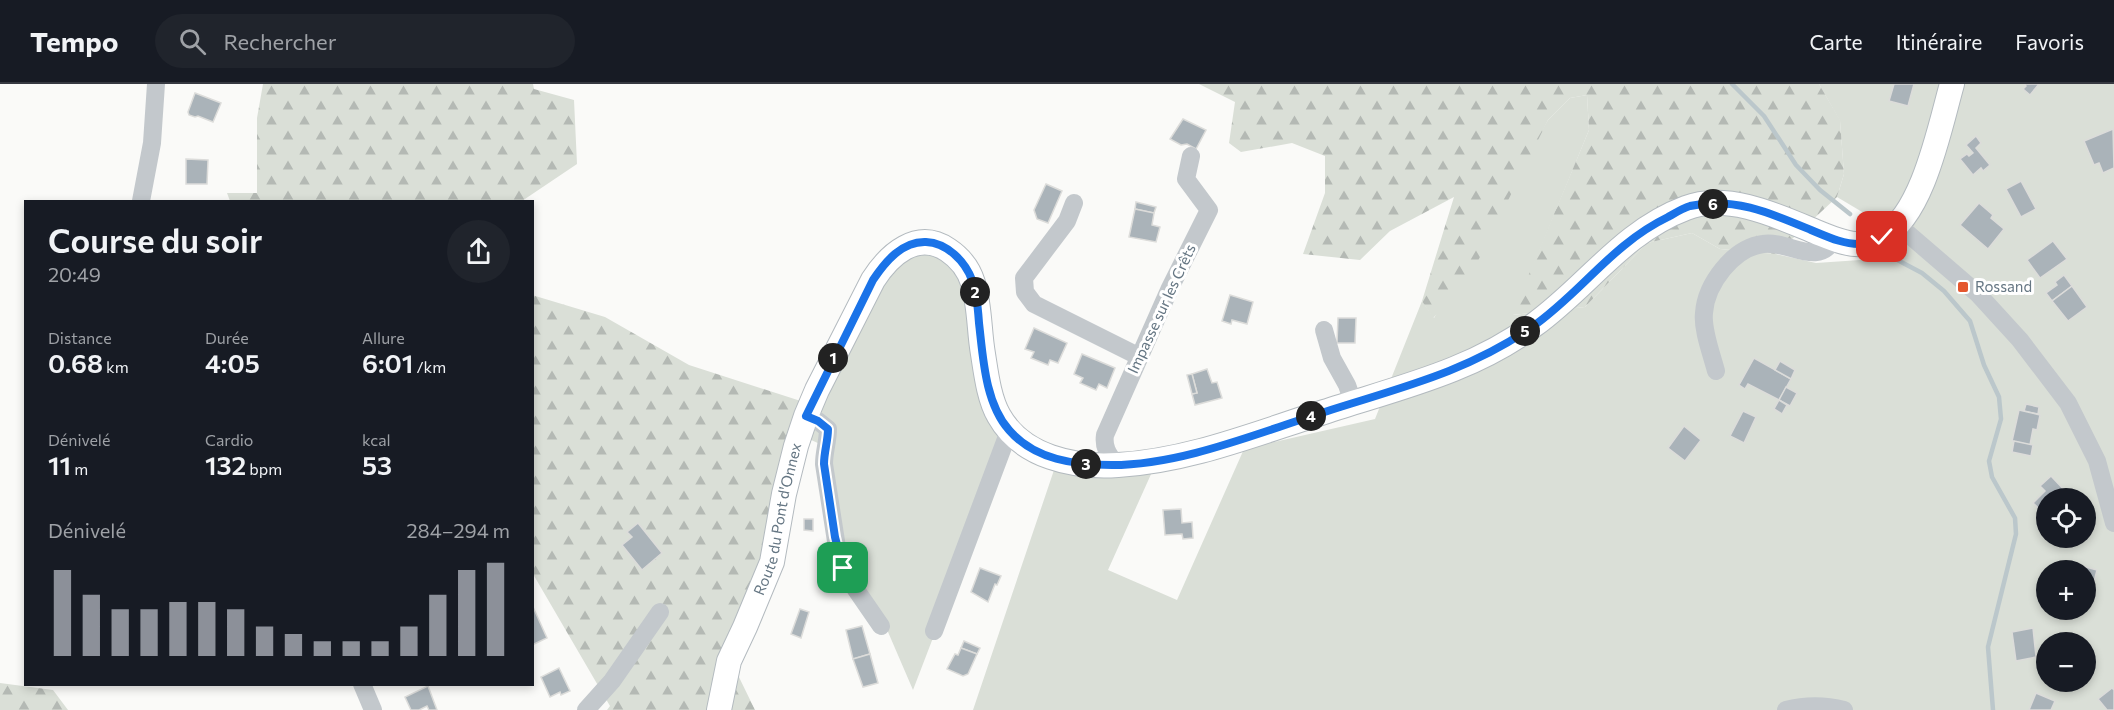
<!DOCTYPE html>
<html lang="fr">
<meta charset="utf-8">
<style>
body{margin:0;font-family:Commissioner,sans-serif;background:#20242c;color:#f1f3f6;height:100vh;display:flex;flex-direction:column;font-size:22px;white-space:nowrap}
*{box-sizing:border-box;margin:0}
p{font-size:20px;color:#9ea1a6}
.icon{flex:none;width:33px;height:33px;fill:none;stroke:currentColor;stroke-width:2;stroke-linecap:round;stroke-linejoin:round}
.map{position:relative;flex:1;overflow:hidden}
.panel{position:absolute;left:24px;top:116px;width:510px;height:486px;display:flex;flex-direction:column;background:#171b24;border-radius:0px;box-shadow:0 3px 9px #0003}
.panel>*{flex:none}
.tools{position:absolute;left:2036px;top:404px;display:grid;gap:12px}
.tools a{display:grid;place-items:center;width:60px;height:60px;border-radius:50%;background:#171b24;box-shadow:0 3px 9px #0003;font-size:30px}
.pin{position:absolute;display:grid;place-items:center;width:51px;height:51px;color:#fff;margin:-26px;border-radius:12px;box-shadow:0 3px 9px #0006}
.km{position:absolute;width:30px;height:30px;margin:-15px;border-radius:50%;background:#222;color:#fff;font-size:16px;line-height:30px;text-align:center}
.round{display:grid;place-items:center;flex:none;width:63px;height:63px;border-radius:32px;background:#20242c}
.headline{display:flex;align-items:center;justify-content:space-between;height:102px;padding:0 24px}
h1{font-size:33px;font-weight:600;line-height:45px}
.metrics{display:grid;grid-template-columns:repeat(3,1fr);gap:9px;height:102px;padding:6px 24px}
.metrics div{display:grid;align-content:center}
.metrics b{font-size:26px;font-weight:600}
.metrics small{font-size:16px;font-weight:400}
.metrics p{font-size:16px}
.chart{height:168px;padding:12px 24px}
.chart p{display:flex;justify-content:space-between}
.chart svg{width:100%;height:108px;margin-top:6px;stroke:#8c9099;stroke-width:6}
header{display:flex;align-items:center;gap:36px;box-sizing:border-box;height:84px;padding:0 30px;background:#171b24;border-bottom:2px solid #363941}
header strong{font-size:28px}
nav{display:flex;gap:33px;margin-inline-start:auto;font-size:21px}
.search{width:420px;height:54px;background:#20242c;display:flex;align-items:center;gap:15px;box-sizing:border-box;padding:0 21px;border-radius:33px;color:#9ea1a6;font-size:22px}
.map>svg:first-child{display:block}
</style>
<header>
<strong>Tempo</strong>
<div class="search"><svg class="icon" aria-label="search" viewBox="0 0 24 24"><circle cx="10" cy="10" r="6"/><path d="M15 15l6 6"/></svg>Rechercher</div>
<nav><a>Carte</a><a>Itinéraire</a><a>Favoris</a></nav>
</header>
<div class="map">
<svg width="2114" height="626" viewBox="0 0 2114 626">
<defs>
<pattern id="forest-firs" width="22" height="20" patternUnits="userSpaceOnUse" patternTransform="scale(1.5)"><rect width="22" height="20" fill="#dadfd7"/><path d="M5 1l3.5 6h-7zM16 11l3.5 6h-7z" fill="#b4b9b4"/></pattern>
</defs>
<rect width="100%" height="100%" fill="#fafaf8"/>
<g fill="#dadfd7" fill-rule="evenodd">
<path d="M1819 0H2114V626H973L1054 386 1102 394 1152 388 1108 486 1177 516 1244 365 1375 335 1422 217 1434 234 1548 36 1570 14 1587 11 1589 46 1513 231 1585 223 1647 159 1692 149 1720 165 1776 170 1816 179 1860 176 1906 154 1837 113 1844 90 1840 37ZM2046 414H2085V453H2046ZM2046 486H2085V525H2046ZM2046 558H2085V597H2046Z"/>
<path d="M911 160 963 180 1005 366 913 606 879 527 846 484 820 360 800 351 873 196Z"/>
</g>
<g fill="url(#forest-firs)">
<path d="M263 0H533L534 5 574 16 577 80 522 117H230L227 109H257V34Z"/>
<path d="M1199 0H1819L1840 36 1844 90 1837 113 1776 170 1720 165 1692 149 1647 159 1585 223 1512 231 1589 46 1587 11 1570 14 1548 36 1466 201 1433 234 1422 217 1454 113 1390 147 1360 176 1303 170 1325 109V72L1292 59 1241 68 1229 59 1235 18Z"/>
<path d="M532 211 605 233 689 281 810 320 736 587 755 626H607L610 622 533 490Z"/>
<path d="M0 599 53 606 68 626H0Z"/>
</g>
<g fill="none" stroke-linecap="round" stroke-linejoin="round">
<g stroke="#bbc7cb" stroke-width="4.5">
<path d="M1732 0 1764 32 1796 81 1820 106 1850 130"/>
<path d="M1886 170 1922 189 1944 207 1970 237 1984 281 1999 313 2001 335 1989 377 1992 393 2015 434 2016 450 1988 563 1993 626"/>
</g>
</g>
<g fill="#aab3b9" stroke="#dcdcda" stroke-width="1.5">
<path d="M1894 0H1914L1908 22 1889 17Z"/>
<path d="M2024 0H2039L2030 11 2023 5 2026 2Z"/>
<path d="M195 9 221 19 213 38 198 32 195 33 189 31 188 28Z"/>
<path d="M1183 35 1206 46 1196 65 1187 60 1181 61 1170 55Z"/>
<path d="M2113 45 2114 84 2103 89 2099 79 2094 81 2084 57Z"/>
<path d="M1976 52 1981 59 1976 64 1990 81 1983 87 1981 84 1973 91 1960 75 1967 70 1969 72 1973 69 1966 61Z"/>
<path d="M186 75 208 76 207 100H186Z"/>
<path d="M2021 97 2036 125 2021 133 2006 105Z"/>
<path d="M1046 100 1062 107 1048 139 1037 135 1034 126Z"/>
<path d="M1136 118 1156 123 1154 129 1135 125Z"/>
<path d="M1979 119 1993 131 1991 134 2004 145 1988 165 1960 141Z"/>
<path d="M1135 125 1154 129 1152 141 1160 143 1156 158 1129 153Z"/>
<path d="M2053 157 2067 175 2040 194 2027 176Z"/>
<path d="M2064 191 2072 202 2052 217 2046 209 2057 201 2055 198Z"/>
<path d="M2072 202 2087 223 2068 237 2052 217Z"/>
<path d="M1230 211 1253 218 1247 240 1232 236 1231 240 1222 237Z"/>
<path d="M1338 234H1356L1355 259H1337Z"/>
<path d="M1034 244 1067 259 1058 279 1050 276 1048 281 1031 274 1034 268 1025 265Z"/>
<path d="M1082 270 1115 284 1107 304 1099 300 1096 306 1080 299 1083 294 1074 290Z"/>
<path d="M1754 274 1791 295 1779 316 1748 300 1745 305 1739 301Z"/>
<path d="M1780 277 1795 286 1791 295 1775 286Z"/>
<path d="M1207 285 1212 299 1217 298 1222 314 1195 321 1192 310 1197 309 1192 290Z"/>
<path d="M1192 290 1197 309 1192 310 1187 291Z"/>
<path d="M1786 303 1797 309 1790 322 1779 316Z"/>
<path d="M1779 316 1787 321 1782 330 1774 325Z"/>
<path d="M2026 320 2039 323 2038 330 2024 327Z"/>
<path d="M2019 326 2040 331 2037 346 2033 345 2030 361 2012 357Z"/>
<path d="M1743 327 1756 333 1744 359 1730 352Z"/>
<path d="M1684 342 1701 356 1685 377 1668 364Z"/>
<path d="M2014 357 2033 361 2031 372 2012 368Z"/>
<path d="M2051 392 2069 411 2066 414H2046V431L2033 419 2045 407 2040 402Z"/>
<path d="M1181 425 1182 439 1192 438 1193 454 1183 455 1182 450 1165 451 1163 426Z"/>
<path d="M804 435H813V447L804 446Z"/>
<path d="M638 439 662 469 642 486 622 461 632 453 627 448Z"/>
<path d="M2078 481 2097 486 2091 510 2085 509V486H2077Z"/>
<path d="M980 484 1001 492 997 501 995 500 988 518 971 508Z"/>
<path d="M533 523 547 554 532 561V523Z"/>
<path d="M800 525 809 528 801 554 791 550Z"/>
<path d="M862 542 870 570 853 575 846 546Z"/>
<path d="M2033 544 2036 573 2016 577 2012 548Z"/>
<path d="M964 557 980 564 977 570 961 564Z"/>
<path d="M961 564 977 570 968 590 963 592 947 585 955 570 958 571Z"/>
<path d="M870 570 878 599 863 603 853 575Z"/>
<path d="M559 584 570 607 561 611 560 608 550 613 541 593Z"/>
<path d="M428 602 437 626H429L427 622 419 626H411L405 613Z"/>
<path d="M2112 604 2114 606V626H2107L2098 615Z"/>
<path d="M2036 609 2055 617 2051 626H2029Z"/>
</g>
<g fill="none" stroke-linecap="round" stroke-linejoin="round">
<defs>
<g id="secondary">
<path id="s1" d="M719 626 729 577 745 543 772 478 784 410 796 362 806 332 817 306 873 196C889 171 917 145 948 166 960 174 969 186 973 199 980 222 979 247 983 270 986 289 989 315 999 332 1022 373 1074 384 1118 381 1189 377 1257 349 1324 328 1397 304 1471 288 1534 241 1587 203 1622 148 1686 124 1727 108 1778 132 1816 148 1829 153 1848 162 1863 160 1869 159 1878 155 1883 152 1923 131 1940 42 1952 0"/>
</g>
</defs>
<use href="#secondary" stroke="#b3babf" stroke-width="26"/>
<g stroke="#c3c8cc" stroke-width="18">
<path d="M141 117 152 59 156 0"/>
<path d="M1074 119 1067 137 1024 194 1025 208 1034 220 1140 273"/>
<path d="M1899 142 1978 210 2020 256 2068 319 2097 377 2114 439"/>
<path d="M1324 246 1332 274 1347 301 1353 318"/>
<path d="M1716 287C1712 271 1702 246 1704 229 1706 200 1733 164 1763 160 1788 156 1818 184 1834 155"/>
<path d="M806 332 818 337 828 345C828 357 824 368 824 380L838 470 850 497 881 542"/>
<path d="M1116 381C1109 371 1103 364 1105 351L1170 204 1209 126 1186 95 1191 72"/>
<path d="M934 547 1009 347"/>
<path d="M362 600 373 626"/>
<path d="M586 626 612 597 660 528"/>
<path d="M1786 626C1805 621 1825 621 1844 626"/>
</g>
<use href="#secondary" stroke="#fff" stroke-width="24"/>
</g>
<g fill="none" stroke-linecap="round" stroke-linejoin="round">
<defs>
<path id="route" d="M843 484 835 453 824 380C824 368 828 357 828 345L818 337 806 332 873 196C885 178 902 157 926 158 947 159 965 177 972 196 977 209 978 225 979 239 983 273 985 319 1009 346 1035 376 1075 381 1112 381 1178 381 1250 352 1312 332 1390 306 1463 291 1532 243 1581 209 1612 160 1668 133 1675 129 1683 124 1690 122 1733 112 1773 130 1811 146 1826 152 1842 160 1859 160 1866 161 1875 156 1882 153"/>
</defs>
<use href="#route" stroke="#fff" stroke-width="12"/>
<use href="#route" stroke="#1a73e8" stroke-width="8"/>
</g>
<rect fill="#e4572e" stroke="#fff" stroke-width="2" x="1957" y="197" width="12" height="12" rx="3"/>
<g text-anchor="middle" stroke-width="6" stroke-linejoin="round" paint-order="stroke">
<g font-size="15" fill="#657683" stroke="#fff" text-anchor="start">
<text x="1975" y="208">Rossand</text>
</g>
<g font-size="15" fill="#657683" stroke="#fff">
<text transform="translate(1162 225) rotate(-65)" y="5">Impasse sur les Crêts</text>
<text dy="5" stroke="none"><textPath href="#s1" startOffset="201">Route du Pont d'Onnex</textPath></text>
</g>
</g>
</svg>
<div class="tools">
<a><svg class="icon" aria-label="locate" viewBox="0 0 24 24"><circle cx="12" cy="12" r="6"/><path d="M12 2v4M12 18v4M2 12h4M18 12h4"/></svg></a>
<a>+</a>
<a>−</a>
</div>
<div class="pin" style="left:843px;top:484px;background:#1e9e55"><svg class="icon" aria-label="arrive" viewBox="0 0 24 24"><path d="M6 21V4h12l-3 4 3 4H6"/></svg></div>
<div class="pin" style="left:1882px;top:153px;background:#d93025"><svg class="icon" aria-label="check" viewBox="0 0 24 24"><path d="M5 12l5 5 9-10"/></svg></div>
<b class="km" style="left:833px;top:274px">1</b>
<b class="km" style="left:975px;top:208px">2</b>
<b class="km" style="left:1086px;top:380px">3</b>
<b class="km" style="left:1311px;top:332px">4</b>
<b class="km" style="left:1525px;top:247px">5</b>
<b class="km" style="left:1713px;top:120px">6</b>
<section class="panel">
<div class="headline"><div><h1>Course du soir</h1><p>20:49</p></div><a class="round"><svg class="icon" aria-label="share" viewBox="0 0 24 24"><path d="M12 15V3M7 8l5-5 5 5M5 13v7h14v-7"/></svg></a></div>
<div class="metrics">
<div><p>Distance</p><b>0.68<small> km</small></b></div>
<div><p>Durée</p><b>4:05</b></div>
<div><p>Allure</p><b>6:01<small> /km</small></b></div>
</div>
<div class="metrics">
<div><p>Dénivelé</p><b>11<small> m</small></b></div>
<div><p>Cardio</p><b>132<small> bpm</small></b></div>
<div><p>kcal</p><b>53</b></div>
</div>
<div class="chart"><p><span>Dénivelé</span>284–294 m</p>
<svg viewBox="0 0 160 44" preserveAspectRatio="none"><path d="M5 44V9M15 44V19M25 44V25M35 44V25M45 44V22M55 44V22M65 44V25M75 44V32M85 44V35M95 44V38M105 44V38M115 44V38M125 44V32M135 44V19M145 44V9M155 44V6"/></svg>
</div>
</section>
</div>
